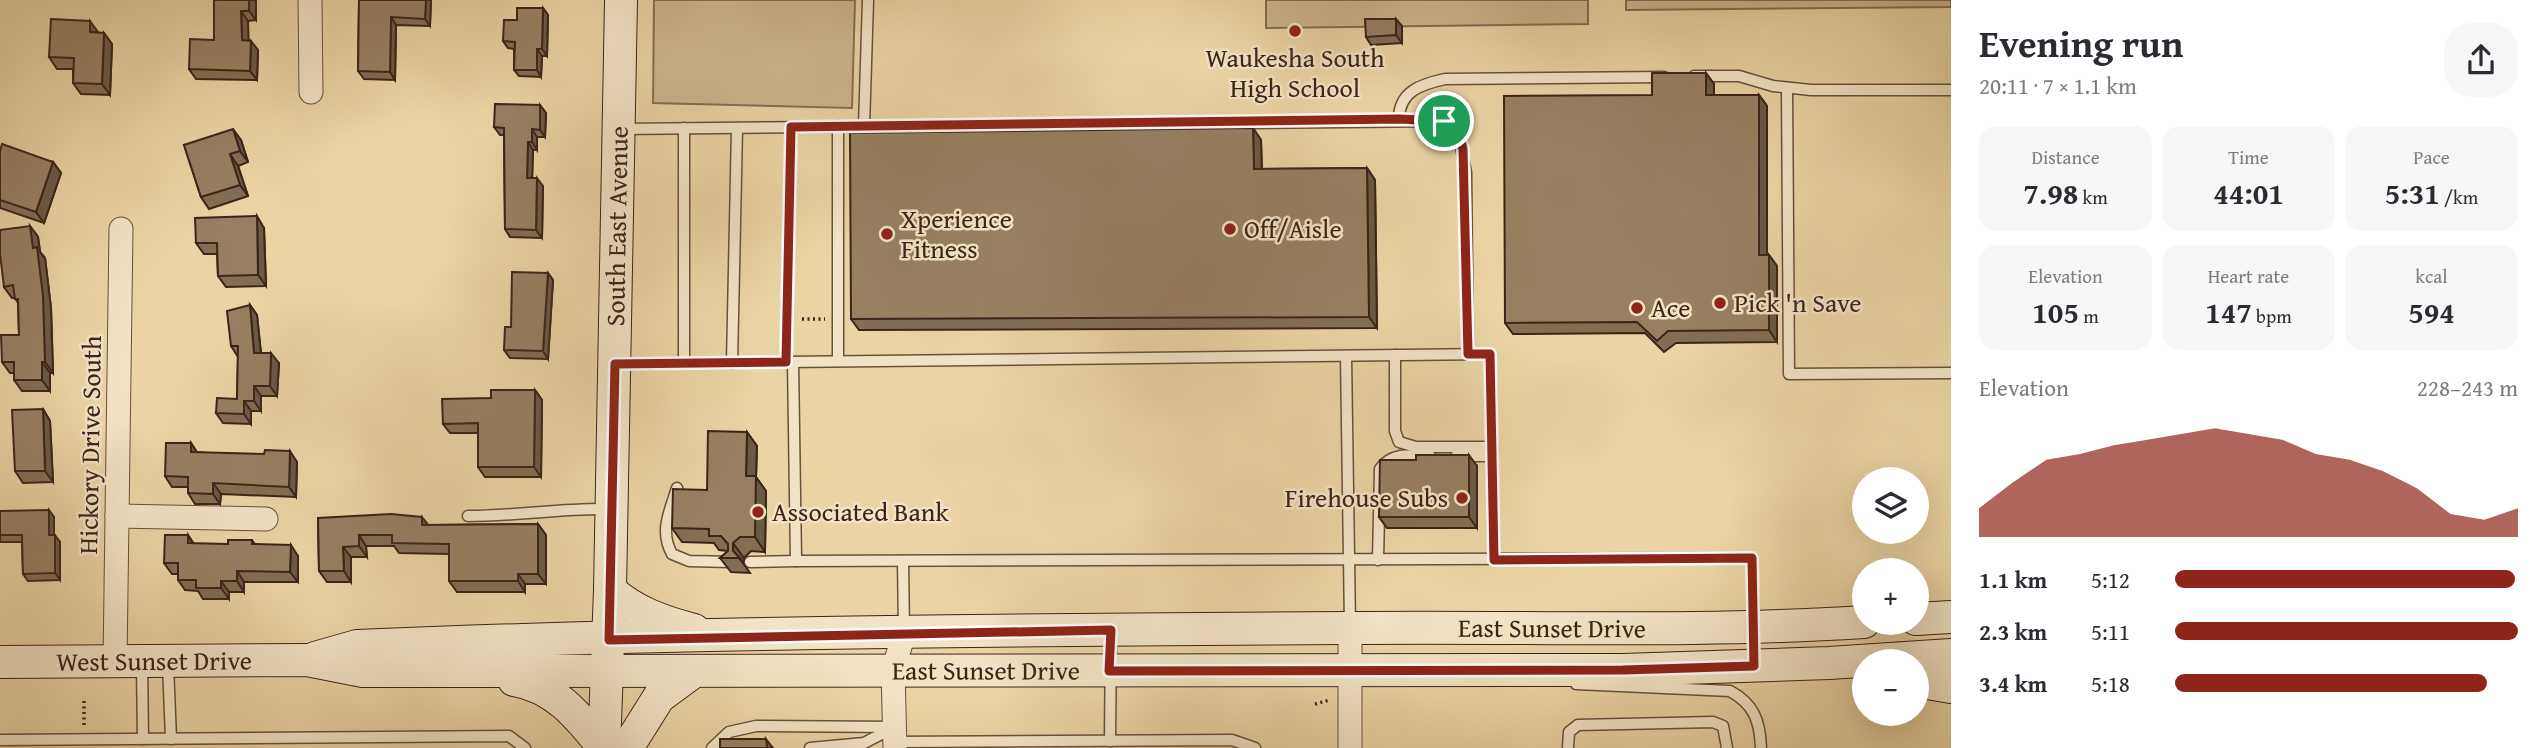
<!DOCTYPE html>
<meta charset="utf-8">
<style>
body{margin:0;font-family:"Gentium Book Plus",serif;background:#f7f7f7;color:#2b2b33;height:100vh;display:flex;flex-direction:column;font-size:26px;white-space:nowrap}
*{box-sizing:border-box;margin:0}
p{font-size:23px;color:#7c7c81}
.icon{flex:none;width:38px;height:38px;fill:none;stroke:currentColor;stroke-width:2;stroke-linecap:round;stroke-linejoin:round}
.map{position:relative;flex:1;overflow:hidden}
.sheet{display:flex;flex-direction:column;background:#fff;width:595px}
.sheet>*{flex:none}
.tools{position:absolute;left:1852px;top:467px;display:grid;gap:14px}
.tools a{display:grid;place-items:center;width:77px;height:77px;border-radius:50%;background:#fff;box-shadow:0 7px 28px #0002;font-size:35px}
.pin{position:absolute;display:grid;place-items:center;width:60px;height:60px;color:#fff;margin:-30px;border:4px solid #fff;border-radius:50%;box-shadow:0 2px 7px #0007}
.round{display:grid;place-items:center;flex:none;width:74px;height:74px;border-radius:28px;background:#f7f7f7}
.overview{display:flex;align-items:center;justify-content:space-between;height:119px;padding:0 28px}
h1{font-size:38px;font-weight:700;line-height:52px}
.figures{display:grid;grid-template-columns:repeat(3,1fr);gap:10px;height:119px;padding:7px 28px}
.figures div{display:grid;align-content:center;border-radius:18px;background:#f7f7f7;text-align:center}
.figures b{font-size:30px;font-weight:700}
.figures small{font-size:19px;font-weight:400}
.figures p{font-size:19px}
.chart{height:196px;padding:14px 28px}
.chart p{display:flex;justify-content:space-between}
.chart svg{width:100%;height:126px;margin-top:7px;fill:#8f2418;opacity:.7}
ul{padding:0 28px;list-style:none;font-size:23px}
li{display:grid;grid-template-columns:112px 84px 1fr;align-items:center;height:52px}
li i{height:18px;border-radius:9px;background:#8f2418}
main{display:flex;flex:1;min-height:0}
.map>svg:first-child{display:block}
</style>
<main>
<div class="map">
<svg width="1951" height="748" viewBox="0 0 1951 748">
<rect width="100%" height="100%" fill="#ead4a3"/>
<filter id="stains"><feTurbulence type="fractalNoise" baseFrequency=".00286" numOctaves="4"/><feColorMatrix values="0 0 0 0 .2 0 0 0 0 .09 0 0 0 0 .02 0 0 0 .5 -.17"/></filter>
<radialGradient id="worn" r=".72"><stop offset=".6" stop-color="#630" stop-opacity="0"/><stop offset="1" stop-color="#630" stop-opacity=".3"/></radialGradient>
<g fill="#ccb68c" stroke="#846e53" stroke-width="2">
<path d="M654 0H855L852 108 653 103Z"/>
<path d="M1266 0H1588V24L1266 28Z"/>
<path d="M1626 0H1951V7L1626 10Z"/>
</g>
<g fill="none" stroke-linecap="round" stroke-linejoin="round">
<defs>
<g id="service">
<path d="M1694 76H1739L1773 86 1811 90H1951"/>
<path d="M1787 89 1789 374 1951 373"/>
<path d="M1399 119C1399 91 1422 84 1445 79L1664 77"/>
<path d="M838 126V361"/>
<path d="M864 126 868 0"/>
<path d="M620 129 1444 121 1459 136 1466 173 1468 354"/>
<path d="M1395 355V431L1399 442 1416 447H1492"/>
<path d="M1346 356 1350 626"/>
<path d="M786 362 791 127"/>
<path d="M793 362 796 561 1752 558 1754 663"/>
<path d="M684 363V128"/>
<path d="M732 363 737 128"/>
<path d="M618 364 1490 354 1494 560"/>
<path d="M1456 456H1492"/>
<path d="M677 488C670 511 659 531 672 554L689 561 731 562"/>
<path d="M468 516C516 516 562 508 609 509"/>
<path d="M1378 560 1380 469C1391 452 1411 455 1430 456"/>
<path d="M903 561 904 631"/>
<path d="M750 562 796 561"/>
<path d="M142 664 143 739"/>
<path d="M168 665 171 739"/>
<path d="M1576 684 1730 691C1754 704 1760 721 1761 748"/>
<path d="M0 740 509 736 525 748"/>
<path d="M1110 741 1111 633"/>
<path d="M895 742 1232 740 1255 748"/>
<path d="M712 748 729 732 756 726 895 727"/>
<path d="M810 748 864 743 895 727"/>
<path d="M1568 748 1569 732 1578 725 1713 722 1723 726 1727 748"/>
</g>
<g id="minor">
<path d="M310 0 311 92"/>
<path d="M117 516 266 519"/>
<path d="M1350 628V748"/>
<path d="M115 662 121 229"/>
<path d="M895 748 893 671 904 633"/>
</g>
<g id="secondary">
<path d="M610 590C634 612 663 622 694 630"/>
<path d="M1916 619 1951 617"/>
<path id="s1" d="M315 658 357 646C687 632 1019 630 1349 628 1520 626 1693 633 1864 622"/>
<path id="s2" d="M0 662 307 660 363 671 1623 670 1829 663 1951 655"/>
<path d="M514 680C556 687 579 717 604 748"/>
<path d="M1916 681 1951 687"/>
<path id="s3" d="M604 748 610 590 621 0"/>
<path d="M627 748 659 697 693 672"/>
</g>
</defs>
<use href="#service" stroke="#67513c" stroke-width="13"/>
<use href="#minor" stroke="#67513c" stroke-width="25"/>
<use href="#secondary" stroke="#3b251a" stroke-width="34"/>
<g stroke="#3b251a" stroke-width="3.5" stroke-dasharray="2 3.5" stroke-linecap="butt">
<path d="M802 319H825"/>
<path d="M84 701V727"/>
<path d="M1315 704 1330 700"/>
</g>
<use href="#service" stroke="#f1e3c3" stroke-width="10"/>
<use href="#minor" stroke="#f1e3c3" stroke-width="23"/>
<use href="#secondary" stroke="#f1e3c3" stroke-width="32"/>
</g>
<g fill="#816e53" stroke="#3b251a" stroke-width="2">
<path d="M214 0H256V20L248 21V41L258 50 257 80 196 79 189 69 214 40Z"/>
<path d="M359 0H431L430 26 396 25 395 80 364 79 358 71Z"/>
<path d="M543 8 548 15 547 56H542L541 77 519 76 514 70V49L508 48 503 41 517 20Z"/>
<path d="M1402 26V43L1371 45 1366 37Z"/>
<path d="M98 33H104L112 44 110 95 81 94 73 83V69H57L49 57Z"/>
<path d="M1706 73 1714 84V95H1759L1767 106V255H1769L1777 266V342L1676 343 1664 352 1645 333 1513 334 1505 323 1652 95Z"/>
<path d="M540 105 546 113 545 137H537V150H533L532 178 543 186 542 238 510 237 505 229 504 135H500L494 127Z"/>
<path d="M1253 128 1261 140 1262 169 1367 168 1375 180 1377 328 859 330 851 319Z"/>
<path d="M241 140 248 162 238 166 248 196 209 209 201 197 184 145Z"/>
<path d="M0 151 53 162 61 173 44 223 0 208Z"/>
<path d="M30 226 38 237 40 252 45 258 51 308 53 373H50V391H22L14 380V373H10L2 362 19 335 18 303 15 298H12L4 287Z"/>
<path d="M264 228 266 286 226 287 218 276 217 254H204L196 243Z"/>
<path d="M548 273 553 280 548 359 510 358 504 350 511 327Z"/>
<path d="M250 305 257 315 261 353 279 363 277 396H261V411H251V424L223 423 216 413 237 399 238 357 231 346Z"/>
<path d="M535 390 542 400 541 477H485L478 467V433H450L443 424 491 398Z"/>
<path d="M43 409 50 421 53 482 23 483 15 471Z"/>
<path d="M747 432 757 446 756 477 766 491 765 552 751 551 744 558 743 563 750 573 731 572 720 558 728 551 719 550 714 543 682 542 672 528 707 490Z"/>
<path d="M191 443 197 452 297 462 296 497 221 494 220 504H195L188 493V487H172L165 476Z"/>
<path d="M1477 466V528H1387L1379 517Z"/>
<path d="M0 511 54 517V535L60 542V580L28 581 23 574 22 542H0Z"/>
<path d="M318 518 428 525 538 524 546 535V584H525V592H457L449 581V554L399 553 394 546H366L367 557H351V582H327L319 571Z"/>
<path d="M188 535 194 544H228L252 540 255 544 298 556V582H244V592H229V599H203L198 591 185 590 178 580V574H172L164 563Z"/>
</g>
<g fill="#695a44" stroke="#3b251a" stroke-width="2">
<path d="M249 0H256V20L249 11Z"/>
<path d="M426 0H431L430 26 425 19Z"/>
<path d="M543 8 548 15 547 56 542 49Z"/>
<path d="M241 11 248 21 249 50 242 40Z"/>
<path d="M391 17 396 25 395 80 390 72Z"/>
<path d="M1396 19 1402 26V43L1396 35Z"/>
<path d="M90 21 98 32H90Z"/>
<path d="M104 33 112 44 110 95 102 84Z"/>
<path d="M251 41 258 50 257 80 250 71Z"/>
<path d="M537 49 542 56 541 77 537 70Z"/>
<path d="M1706 73 1714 84V106L1706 95Z"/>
<path d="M1759 95 1767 106V266L1759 255Z"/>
<path d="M540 105 546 113 545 137 540 130Z"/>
<path d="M1253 128 1261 140 1262 181 1254 169Z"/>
<path d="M233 129 241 140 248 162 240 151Z"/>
<path d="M532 129 537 137V150L532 142Z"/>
<path d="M528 142 533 150 532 186 527 178Z"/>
<path d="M230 154 238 166 248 196 240 185Z"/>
<path d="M53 162 61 173 44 223 36 212Z"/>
<path d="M1367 168 1375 180 1377 328 1369 317Z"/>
<path d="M537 178 543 186 542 238 536 230Z"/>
<path d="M257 216 264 228 266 286 258 275Z"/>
<path d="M30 226 38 237 40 252 45 258 51 308 53 373 45 362Z"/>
<path d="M1769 255 1777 266V342L1769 330Z"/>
<path d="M548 273 553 280 548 359 543 351Z"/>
<path d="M250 305 257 315 262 363 254 353Z"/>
<path d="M271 353 279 363 277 396 270 386Z"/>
<path d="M42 362 50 373V391L42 380Z"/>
<path d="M254 386 261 396V411L254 401Z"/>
<path d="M535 390 542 400 541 477 534 467Z"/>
<path d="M244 401 251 411V424L244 414Z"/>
<path d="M43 409 50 421 53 482 45 471Z"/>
<path d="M747 432 757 446 756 477 766 491 765 552 755 537 746 476Z"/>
<path d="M191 443 198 454 191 452Z"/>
<path d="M290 451 297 462 296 497 289 487Z"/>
<path d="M1469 455 1477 466V528L1469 517Z"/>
<path d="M213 483 221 494 220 504 213 494Z"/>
<path d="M49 510 54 517V543L49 535Z"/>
<path d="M422 517 430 527 422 525Z"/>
<path d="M538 524 546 535V584L538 574Z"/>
<path d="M55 535 60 542V580L55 573Z"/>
<path d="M188 535 195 546 188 543Z"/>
<path d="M359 535 366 546 367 557 359 546Z"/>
<path d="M733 543 744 558 743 563 733 551Z"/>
<path d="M291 545 298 556V582L290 572Z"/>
<path d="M343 547 351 557V582L344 571Z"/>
<path d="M237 571 244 582V592L237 581Z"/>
<path d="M518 574 525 584V592L518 581Z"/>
<path d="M221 581 229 592V599L221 588Z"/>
<path d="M766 739 773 748H767Z"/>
</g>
<g fill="#968061" stroke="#3b251a" stroke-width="2">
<path d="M214 0H249V11H241L242 40 251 41 250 71 189 69 190 39 214 40Z"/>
<path d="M359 0H426L425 19 391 17 390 72 358 71Z"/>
<path d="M517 8H543L542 49H537V70H514L515 42 503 41 504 20H517Z"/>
<path d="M51 19 90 21V32L104 33 102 84 73 83 74 58 49 57Z"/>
<path d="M1365 19H1396V35L1366 37Z"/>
<path d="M1652 73H1706V95H1759V255H1769V330L1668 331 1657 341 1637 322 1505 323 1504 96 1652 95Z"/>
<path d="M495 104 540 105V130L532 129V142H528L527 178H537L536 230 505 229 504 128 494 127Z"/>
<path d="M1253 128 1254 169 1367 168 1369 317 851 319 850 133Z"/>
<path d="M233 129 240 151 230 154 240 185 201 197 184 145Z"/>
<path d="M2 144 53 162 36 212 0 200V151Z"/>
<path d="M257 216 258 275 218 276 217 243H196L195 218Z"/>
<path d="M30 226 33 248 37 247 43 296 45 362H42V380H14V362H2L1 335H19L18 299H15L13 285 4 287 0 254V230Z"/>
<path d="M512 272 548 273 543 351 504 350 505 327H511Z"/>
<path d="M250 305 254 353H271L270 386H254V401H244V414L216 413 217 398 237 399 238 346H231L227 311Z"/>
<path d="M491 390H535L534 467H478V423L443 424 442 399 491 398Z"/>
<path d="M43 409 45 471H15L12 410Z"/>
<path d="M708 431 747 432 746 476H756L755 537H740L733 543V551L740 558H720L728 551V544L721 536H709V529L672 528 673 489 707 490Z"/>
<path d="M166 443H191V452L264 454 265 450 290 451 289 487 213 483V494L188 493V477L165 476Z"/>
<path d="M1416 455H1469V517H1379L1380 460H1416Z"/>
<path d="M49 510V535H55V573L23 574 22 535H0V511Z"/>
<path d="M391 514 422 517V525L538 524V574H518V581H449V544L392 543V535H359V546L343 547 344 571H319L318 518Z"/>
<path d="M165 535H188V543L228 544V540H252V544L291 545 290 572 237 571V581H221V588H196V580H178V563H164Z"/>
<path d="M720 739H766L767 748H720Z"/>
</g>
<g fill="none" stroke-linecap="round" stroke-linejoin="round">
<defs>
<path id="route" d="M1399 119 1444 121 1459 135 1463 149 1468 354H1490L1494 560 1752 558 1754 666 1623 670 1109 671 1111 630 609 640 615 364 786 362 791 127Z"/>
</defs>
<use href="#route" stroke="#fff" stroke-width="14"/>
<use href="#route" stroke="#8f2418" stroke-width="9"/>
</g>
<g fill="#8f2418" stroke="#f1e3c3" stroke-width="2.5">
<circle cx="1295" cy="31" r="7"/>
<circle cx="1230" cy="229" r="7"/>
<circle cx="887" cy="234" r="7"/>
<circle cx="1720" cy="303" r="7"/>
<circle cx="1637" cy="308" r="7"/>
<circle cx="1462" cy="498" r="7"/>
<circle cx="758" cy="512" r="7"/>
</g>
<g text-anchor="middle" stroke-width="5" stroke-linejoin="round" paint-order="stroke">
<g font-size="26" fill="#3b251a" stroke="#f1e3c3" text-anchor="start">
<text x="1295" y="67" text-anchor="middle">Waukesha South<tspan x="1295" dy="30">High School</tspan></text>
<text x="901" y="228">Xperience<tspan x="901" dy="30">Fitness</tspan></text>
<text x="1244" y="238">Off/Aisle</text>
<text x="1734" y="312">Pick 'n Save</text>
<text x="1651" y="317">Ace</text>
<text x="1448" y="507" text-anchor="end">Firehouse Subs</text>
<text x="772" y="521">Associated Bank</text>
</g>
<g font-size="26" fill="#3b251a" stroke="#f1e3c3">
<text dy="9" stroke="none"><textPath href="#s3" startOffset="522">South East Avenue</textPath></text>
<text transform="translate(90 445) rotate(-89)" y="9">Hickory Drive South</text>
<text dy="9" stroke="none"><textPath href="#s1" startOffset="1239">East Sunset Drive</textPath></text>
<text dy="9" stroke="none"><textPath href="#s2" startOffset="154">West Sunset Drive</textPath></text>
<text dy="9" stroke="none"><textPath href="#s2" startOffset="987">East Sunset Drive</textPath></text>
</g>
</g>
<rect width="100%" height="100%" filter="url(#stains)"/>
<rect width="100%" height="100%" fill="url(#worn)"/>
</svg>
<div class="tools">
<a><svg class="icon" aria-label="layers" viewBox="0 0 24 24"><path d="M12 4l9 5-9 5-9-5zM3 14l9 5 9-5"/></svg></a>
<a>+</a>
<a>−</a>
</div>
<div class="pin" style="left:1444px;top:121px;background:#1e9e55"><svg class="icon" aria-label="arrive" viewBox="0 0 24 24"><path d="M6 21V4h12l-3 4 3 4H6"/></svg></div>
</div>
<section class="sheet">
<div class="overview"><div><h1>Evening run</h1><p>20:11 · 7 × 1.1 km</p></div><a class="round"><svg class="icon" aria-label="share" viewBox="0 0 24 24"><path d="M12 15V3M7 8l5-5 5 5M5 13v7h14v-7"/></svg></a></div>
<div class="figures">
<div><p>Distance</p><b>7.98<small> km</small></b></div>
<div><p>Time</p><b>44:01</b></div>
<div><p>Pace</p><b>5:31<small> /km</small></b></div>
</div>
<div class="figures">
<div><p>Elevation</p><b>105<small> m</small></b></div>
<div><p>Heart rate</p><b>147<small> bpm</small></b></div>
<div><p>kcal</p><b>594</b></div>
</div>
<div class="chart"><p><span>Elevation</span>228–243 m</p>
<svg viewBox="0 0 160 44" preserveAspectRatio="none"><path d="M0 44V34L10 25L20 17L30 15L40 12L50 10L60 8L70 6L80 8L90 10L100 15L110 17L120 21L130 27L140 36L150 38L160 34V44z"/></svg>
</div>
<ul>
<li><b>1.1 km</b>5:12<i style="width:99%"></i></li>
<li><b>2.3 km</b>5:11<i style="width:100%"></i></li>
<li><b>3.4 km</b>5:18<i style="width:91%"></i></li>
</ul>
</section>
</main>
